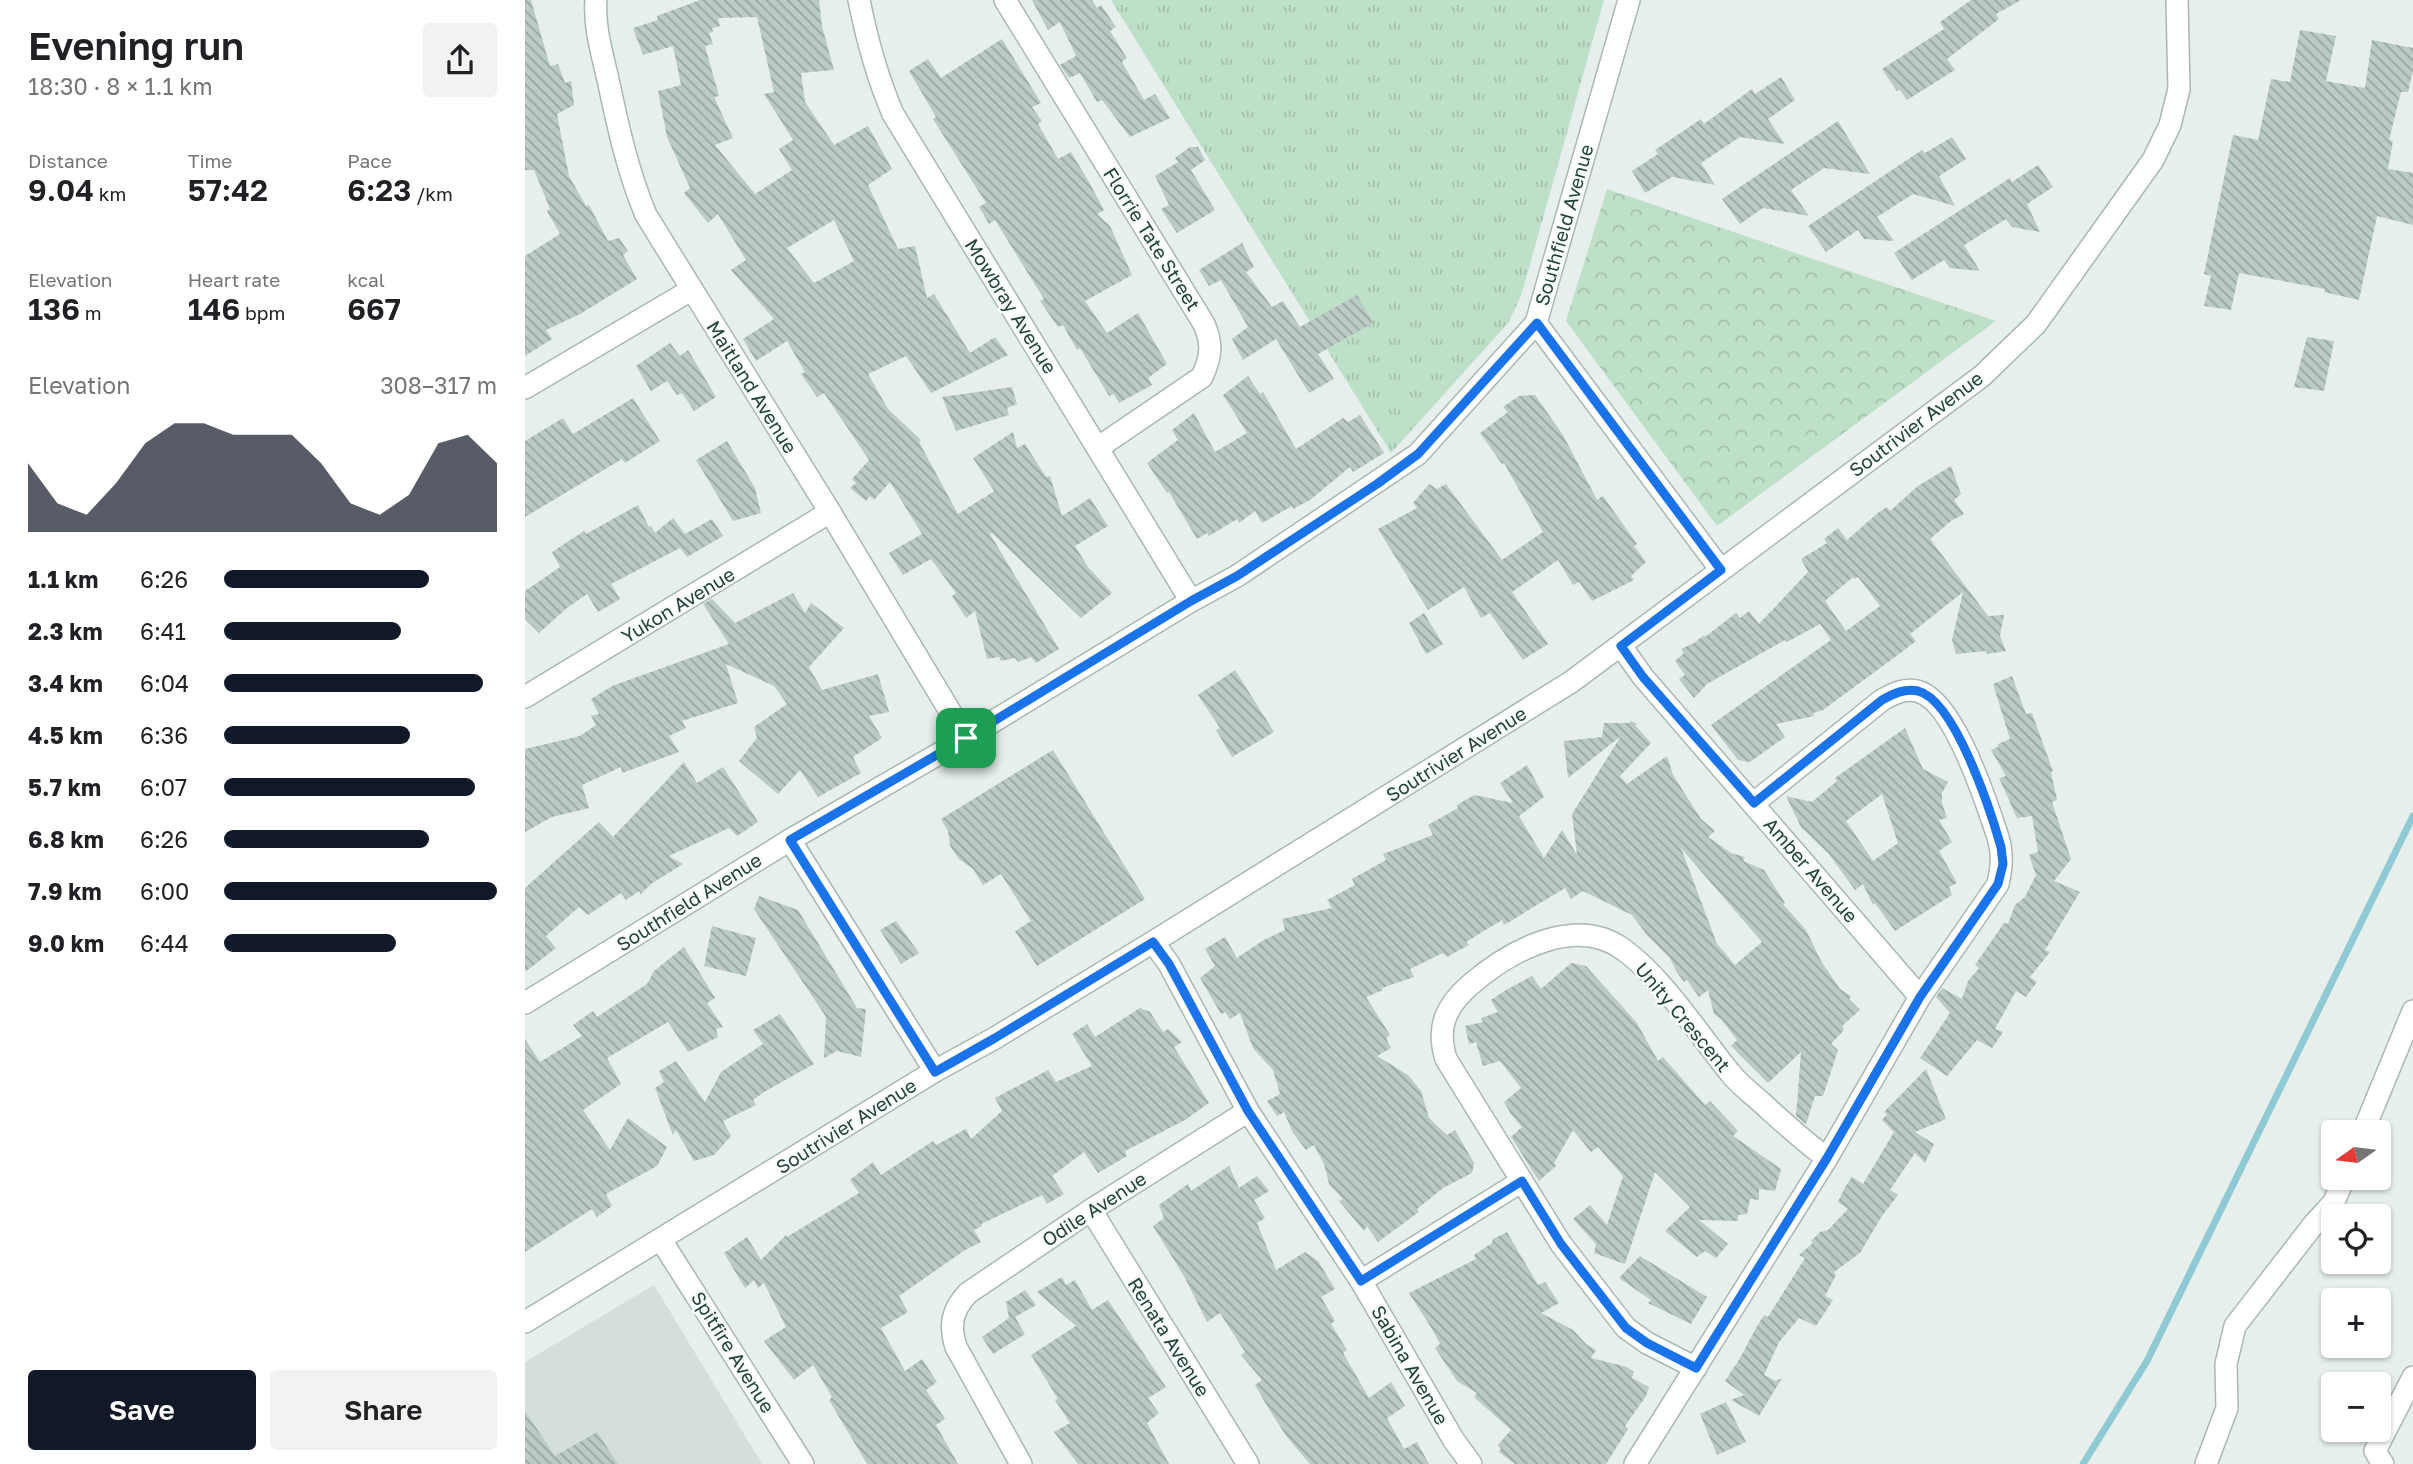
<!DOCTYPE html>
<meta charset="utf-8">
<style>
body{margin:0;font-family:"Golos Text",sans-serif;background:#f2f2f2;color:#202124;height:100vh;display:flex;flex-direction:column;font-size:26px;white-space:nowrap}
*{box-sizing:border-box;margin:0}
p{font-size:23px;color:#757577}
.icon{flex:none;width:38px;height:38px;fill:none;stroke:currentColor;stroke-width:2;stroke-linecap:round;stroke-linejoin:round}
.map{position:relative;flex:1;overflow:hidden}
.details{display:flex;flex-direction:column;background:#fff;width:525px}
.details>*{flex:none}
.needle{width:46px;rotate:256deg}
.fabs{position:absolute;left:1796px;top:1120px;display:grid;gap:14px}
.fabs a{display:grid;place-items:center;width:70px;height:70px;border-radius:7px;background:#fff;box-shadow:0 2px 5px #0004;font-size:35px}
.pin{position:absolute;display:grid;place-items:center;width:60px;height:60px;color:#fff;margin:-30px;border-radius:14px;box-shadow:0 4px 10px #0006}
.round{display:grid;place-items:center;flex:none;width:74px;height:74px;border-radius:7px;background:#f2f2f2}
.overview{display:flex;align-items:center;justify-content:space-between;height:119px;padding:0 28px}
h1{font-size:38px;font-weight:600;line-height:52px}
.figures{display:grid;grid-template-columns:repeat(3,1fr);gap:10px;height:119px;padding:7px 28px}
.figures div{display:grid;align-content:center}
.figures b{font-size:30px;font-weight:600}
.figures small{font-size:19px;font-weight:400}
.figures p{font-size:19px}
.chart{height:196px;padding:14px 28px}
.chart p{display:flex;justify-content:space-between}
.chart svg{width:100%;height:126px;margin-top:7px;fill:#111827;opacity:.7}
.primary-button{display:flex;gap:14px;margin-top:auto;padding:14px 28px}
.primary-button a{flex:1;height:80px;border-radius:7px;background:#111827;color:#fff;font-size:28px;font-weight:600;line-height:80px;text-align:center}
.primary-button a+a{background:#f2f2f2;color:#202124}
ul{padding:0 28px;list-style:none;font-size:23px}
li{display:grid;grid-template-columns:112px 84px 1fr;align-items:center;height:52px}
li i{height:18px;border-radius:9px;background:#111827}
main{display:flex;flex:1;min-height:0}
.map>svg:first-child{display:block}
</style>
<main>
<section class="details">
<div class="overview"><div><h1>Evening run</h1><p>18:30 · 8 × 1.1 km</p></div><a class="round"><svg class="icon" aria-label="share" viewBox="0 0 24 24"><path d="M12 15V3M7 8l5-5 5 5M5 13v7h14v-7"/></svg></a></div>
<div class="figures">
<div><p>Distance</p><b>9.04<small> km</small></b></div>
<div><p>Time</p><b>57:42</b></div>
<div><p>Pace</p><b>6:23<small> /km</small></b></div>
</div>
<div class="figures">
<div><p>Elevation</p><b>136<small> m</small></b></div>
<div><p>Heart rate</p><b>146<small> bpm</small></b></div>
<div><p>kcal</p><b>667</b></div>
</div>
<div class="chart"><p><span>Elevation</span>308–317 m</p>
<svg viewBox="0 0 160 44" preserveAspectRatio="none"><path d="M0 44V20L10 34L20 38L30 27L40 13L50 6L60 6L70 10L80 10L90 10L100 20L110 34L120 38L130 31L140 13L150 10L160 20V44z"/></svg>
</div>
<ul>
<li><b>1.1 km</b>6:26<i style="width:75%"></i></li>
<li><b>2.3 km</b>6:41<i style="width:65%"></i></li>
<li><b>3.4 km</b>6:04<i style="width:95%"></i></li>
<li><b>4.5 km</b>6:36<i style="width:68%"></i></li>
<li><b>5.7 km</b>6:07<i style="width:92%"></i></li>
<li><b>6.8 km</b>6:26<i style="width:75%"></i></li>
<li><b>7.9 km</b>6:00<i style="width:100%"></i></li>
<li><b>9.0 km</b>6:44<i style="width:63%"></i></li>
</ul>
<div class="primary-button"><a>Save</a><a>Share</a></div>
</section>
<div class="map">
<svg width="1888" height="1464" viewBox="0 0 1888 1464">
<defs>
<pattern id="grass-tufts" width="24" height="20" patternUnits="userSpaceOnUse" patternTransform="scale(1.75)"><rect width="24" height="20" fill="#bfe0c8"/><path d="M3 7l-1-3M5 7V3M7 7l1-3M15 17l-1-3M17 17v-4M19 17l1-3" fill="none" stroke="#a4c1ad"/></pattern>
<pattern id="park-crowns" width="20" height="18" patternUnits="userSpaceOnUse" patternTransform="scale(1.75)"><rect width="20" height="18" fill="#bfe0c8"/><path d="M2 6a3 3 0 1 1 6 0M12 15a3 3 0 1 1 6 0" fill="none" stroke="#a4c1ad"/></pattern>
<pattern id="building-back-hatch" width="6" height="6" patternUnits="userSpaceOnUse" patternTransform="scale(1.75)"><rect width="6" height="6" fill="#bbcac4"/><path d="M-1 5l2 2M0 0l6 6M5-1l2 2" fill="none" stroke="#98a6a0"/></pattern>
</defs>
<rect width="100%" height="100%" fill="#e6efeb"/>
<path fill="#d4dfda" d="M129 1285 237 1464H0V1362Z"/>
<path fill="url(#grass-tufts)" d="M586 0H1079L997 293 984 322 866 453Z"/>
<path fill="url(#park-crowns)" d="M1082 189 1471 321 1192 526 1041 321Z"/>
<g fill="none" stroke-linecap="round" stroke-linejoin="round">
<path stroke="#8ec9d4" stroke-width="7" d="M1558 1464 1622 1361 1888 816"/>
</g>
<g fill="url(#building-back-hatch)" fill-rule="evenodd">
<path d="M0 0H6L25 66 33 64 40 83 46 81 49 105 32 114 44 176 61 206 64 205 83 241 94 238 103 251 98 255 112 279 55 314 21 330 27 339 0 356V256L35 234 22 211 25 209 9 170H0Z"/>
<path d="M175 0H294L297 26 309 70 276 73 280 102 309 145 343 126 367 169 343 185 373 249 390 246 402 298 409 294 445 353 470 337 483 355 406 393 381 356 343 374 363 409 396 440 394 442 433 514 458 498 460 500 459 498 469 491 448 458 488 432 492 448 500 444 521 477 525 476 537 516 565 498 583 526 550 546 563 567 587 593 556 618 467 533 465 534 534 649 511 663 506 657 493 662 490 658 476 661 474 657 462 659 450 611 441 618 427 596 431 593 406 559 378 575 364 553 397 534 365 482 349 500 345 496 341 501 325 488 331 483 327 479 344 460 299 393 292 397 276 374 280 372 262 341 231 361 218 339 249 319 206 270 221 260 193 214 183 223 159 193 165 188 142 137 133 91 156 85 148 46 118 55 108 28 133 20 132 16ZM232 17 249 92 239 94 268 140 254 149 267 170 230 194 190 145 208 138 189 97 194 96 180 46 188 44 184 33 188 32 187 28 195 26 193 18ZM309 220 329 261 289 283 262 248Z"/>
<path d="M507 0H567L572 8 576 5 591 27 585 31 602 58 597 62 619 100 630 94 645 118 605 137 577 100 572 102 555 73 544 78 535 65 551 56 535 22 523 30Z"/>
<path d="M1446 0H1496L1471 14 1474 19 1422 59 1430 70 1382 100 1375 90 1372 91 1357 69 1419 29 1415 22Z"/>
<path d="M1775 30 1811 36 1801 81 1840 88 1847 40 1888 48V70L1883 92H1876L1864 140 1868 141 1863 169 1888 173V225L1852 216 1834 300 1799 292 1800 289 1714 273 1706 310 1679 306 1686 276 1679 274 1708 135 1733 140 1746 79 1765 82Z"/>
<path d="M477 39 516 103 507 107 517 121 513 124 533 159 546 152 564 182 579 210 572 214 585 226 607 275 560 301 582 333 613 313 642 364 623 378 627 385 594 403 589 394 584 396 555 348 552 350 538 325 533 327 515 301 519 299 470 220 464 224 454 207 461 203 408 119 411 117 384 71 403 59 416 78Z"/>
<path d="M1256 77 1270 100 1243 119 1260 144 1215 137 1176 163 1190 185 1147 177 1120 193 1107 171 1133 154 1130 150 1176 119 1179 124 1227 89 1230 94Z"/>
<path d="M1313 121 1345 174 1299 168 1266 190 1284 216 1238 208 1215 224 1197 199Z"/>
<path d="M1427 137 1441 159 1414 176 1430 206 1388 194 1352 217 1369 241 1339 239 1333 230 1301 252 1283 226 1397 150 1400 153Z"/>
<path d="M665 147H673L680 160 666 170 690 210 652 233 636 209 644 205 630 176 653 162 650 158Z"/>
<path d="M1513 165 1528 187 1502 204 1515 232 1487 227 1481 219 1439 245 1455 271 1425 268 1419 260 1387 280 1369 253 1485 178 1487 182Z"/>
<path d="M717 243 729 267 721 272 747 307 758 301 775 327 832 295 848 323 793 354 809 379 784 393 751 339 718 360 707 339 723 327 696 280 684 286 674 270Z"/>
<path d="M1782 337 1809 341 1799 391 1769 387Z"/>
<path d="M145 343 155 356 163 350 191 397 169 411 157 393 152 395 142 381 126 391 111 366Z"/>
<path d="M723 376 735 394 738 392 771 449 818 418 823 422 835 415 859 453 828 472 825 467 785 500 768 509 767 506 737 523 730 511 714 523 712 519 684 536 682 533 672 539 644 492 642 493 622 463 653 440 647 430 669 413 690 452 722 433 698 395Z"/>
<path d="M487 387 492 404 482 408 484 415 431 431 417 397Z"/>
<path d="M1010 395 1038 435 1072 500 1078 496 1112 544 1109 546 1121 562 1106 576 1109 580 1067 601 1054 582 1048 585 1033 560 987 592 1023 644 998 660 965 613 956 618 939 587 903 610 853 529 892 508 888 503 904 484 912 489 921 484 977 560 1018 532 979 463 977 464 955 433 983 412 978 407 994 396Z"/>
<path d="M108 398 135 441 100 463 97 459 0 517V441L38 418 48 434Z"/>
<path d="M202 441 230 488 236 513 208 521 171 460Z"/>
<path d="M1426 466 1436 494 1429 500 1439 514 1426 521 1405 539 1463 616 1479 615 1475 636 1481 651 1462 654 1461 651 1431 654 1427 640 1438 592 1385 634 1391 641 1378 651 1298 710 1288 713 1289 716 1251 724 1260 737 1225 762 1213 760 1186 725 1306 640 1295 624 1262 642 1260 640 1182 684 1169 698 1154 679 1160 675 1150 661 1159 653 1156 649 1169 643 1179 635 1180 637 1211 613 1215 618 1224 611 1234 624 1283 572 1276 559 1302 543 1299 539 1313 528 1322 540 1354 512 1362 507 1365 511 1393 486ZM1328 577 1329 579 1333 577 1355 606 1321 631 1300 601Z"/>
<path d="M113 505 124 527 126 526 130 533 148 518 160 534 187 519 198 536 162 557 155 548 86 584 95 599 73 612 62 594 42 608 14 633 0 619V591L35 567 27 552 59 531 61 534Z"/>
<path d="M268 593 280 613 286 603 319 628 284 667 297 690 353 674 364 712 344 716 357 738 328 757 336 773 293 797 275 770 253 794 214 761 232 738 229 727 262 704 249 686 201 664 213 703 157 721 161 728 144 736 154 752 97 773 96 767 57 785 64 808 27 817 0 832V749L55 736 71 725 66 716 74 714 66 699 87 686 204 644 178 604 187 599 210 623Z"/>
<path d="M899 613 918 644 901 654 884 623Z"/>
<path d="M710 670 749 732 707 757 691 730 695 728 673 695Z"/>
<path d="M1487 676 1501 714 1507 713 1528 771 1526 772 1532 800 1527 802 1546 859 1529 881 1555 892 1520 950 1525 952 1505 977 1512 982 1501 997 1491 991 1470 1029 1478 1032 1467 1048 1452 1040 1422 1076 1395 1058 1425 1013 1411 997 1417 988 1437 999 1443 981 1454 968 1450 965 1479 923 1483 924 1490 905 1500 897 1511 875 1504 855 1513 852 1507 816 1492 818 1474 778 1481 776 1466 750 1473 747V744L1485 739 1468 684Z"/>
<path d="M1106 721 1112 724 1110 725 1126 743 1095 776 1102 784 1142 756 1148 775 1176 819 1190 831 1183 837 1206 853 1220 857 1218 861 1239 870 1260 903 1258 904 1281 930 1296 961 1315 989 1326 996 1324 999 1335 1010 1317 1026 1319 1030 1306 1044 1313 1050 1298 1096H1290L1281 1124 1271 1116 1276 1052 1243 1083 1206 1046 1212 1040 1196 1019 1189 1014 1183 990 1174 997 1162 980 1159 982 1151 971 1145 958 1122 935 1107 915 1058 891 1046 899 1040 888 979 925 977 920 941 942 944 945 929 953 922 957 918 953 885 969 889 977 857 988 858 990 841 997 865 1035 861 1038 866 1048 852 1056 883 1075 896 1091 904 1118 922 1135 930 1130 949 1163 947 1173 918 1188 892 1209 894 1212 853 1242 842 1226 839 1231 814 1201 818 1199 804 1184 799 1164 789 1145 781 1150 768 1133 759 1112 752 1116 742 1101 755 1094 748 1070 728 1048 715 1013 705 1019 700 1012 696 1014 675 978 690 966 680 949 700 937 712 958 737 941 760 930 757 919 807 908 802 900 830 885 827 879 861 860 858 854 908 835 903 825 933 808 932 805 949 795 988 803 975 783 1002 765 1019 797 994 816 1019 858 1037 830 1052 855 1047 814 1096 736 1043 778 1039 741 1077 737 1079 723H1104ZM1156 848 1237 942 1210 965 1192 944Z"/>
<path d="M1380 728 1398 769 1423 782 1417 793V803L1422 818 1414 820 1427 842 1414 851 1432 883 1424 887 1427 895 1370 931 1350 903 1348 905 1338 884 1330 890 1303 853 1276 827 1261 796 1287 802 1312 781 1310 778ZM1357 794 1373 843 1348 861 1321 821Z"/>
<path d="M528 750 620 899 512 966 490 931 506 921 476 874 458 885 448 869 434 859 425 846 423 831 416 819Z"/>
<path d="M159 762 172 783 198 767 233 822 212 836 204 828 144 856 158 864 126 884 116 894 114 891 101 900 96 893 63 915 54 907 21 936 31 948 0 972V888L74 822 88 837Z"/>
<path d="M234 896 273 910 332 1008 341 1009 336 1057 312 1051 299 1058 301 1017 229 909Z"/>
<path d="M371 921 394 953 376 964 355 930Z"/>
<path d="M187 926 231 938 221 976 179 966Z"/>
<path d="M159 947 190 998 182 1003 198 1027 191 1029 193 1037 163 1052 143 1022 82 1058 96 1084 58 1110 85 1150 103 1118 142 1147 132 1166 81 1194 87 1206 72 1217 67 1209 0 1252V1039L15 1062 57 1036 48 1025 68 1011 72 1017 122 984 129 971Z"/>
<path d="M1046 963 1061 966 1112 1023 1133 1061 1138 1057 1180 1105 1185 1101 1213 1131 1208 1136 1256 1169 1250 1191 1234 1189V1200L1225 1199 1222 1214 1213 1215V1221L1174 1220 1203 1244 1191 1258 1180 1251 1172 1257 1140 1231 1165 1207 1130 1172 1100 1264 1069 1253 1071 1244 1048 1219 1065 1205 1082 1225 1098 1176 1073 1147 1066 1152 1048 1130 1029 1163 1031 1166 1014 1181 986 1137 997 1127 986 1114 979 1102 996 1088 975 1061 958 1066 951 1042 944 1044 940 1026 958 1022 956 1018 973 1012 966 1000 981 990 1007 976 1016 989Z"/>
<path d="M615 1008 625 1012 638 1032 643 1029 657 1042 649 1047 684 1103 660 1120 600 1151 602 1156 573 1173 559 1152 527 1176 539 1194 522 1204 517 1195 456 1224 457 1226 449 1230 456 1242 440 1250 374 1296 383 1312 356 1328 380 1371 397 1359 412 1382 401 1390 420 1419 411 1425 433 1464H342L304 1400 307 1397 288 1365 269 1380 239 1341 261 1327 239 1283 233 1288 229 1280 220 1288 199 1253 222 1237 236 1260 261 1235 262 1237 334 1193 325 1180 348 1162 356 1175 408 1141 411 1145 441 1129 446 1139 477 1111 470 1098 523 1070 531 1082 567 1066 547 1034 562 1024 570 1037Z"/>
<path d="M255 1014 289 1064 239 1092 228 1100 231 1105 198 1121 206 1136 189 1155 169 1161 151 1130 148 1135 130 1088 139 1082 134 1071 151 1061 180 1102 196 1072 238 1044 228 1030Z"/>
<path d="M1401 1069 1421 1119 1390 1132 1409 1144 1400 1163 1390 1153 1365 1190 1373 1195 1357 1216 1335 1253 1309 1272 1311 1275 1300 1296 1308 1300 1291 1326 1274 1318 1254 1342 1239 1375 1251 1381 1257 1378 1234 1416 1206 1400 1219 1395 1200 1381 1214 1360 1231 1328 1239 1315 1243 1317 1280 1258 1274 1255 1288 1243 1286 1241 1295 1232 1303 1230 1323 1209 1313 1202 1320 1187 1327 1177 1338 1184 1369 1132 1357 1120 1362 1114 1359 1112Z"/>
<path d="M704 1166 714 1188 732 1176 744 1191 729 1200 740 1218 732 1223 751 1270 780 1252 793 1261 810 1289 796 1297 810 1321 806 1324 822 1350 818 1353 844 1398 866 1382 880 1406 862 1418 879 1449 892 1442 904 1464H785L762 1437 745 1411 730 1385 737 1380 716 1355 720 1352 695 1313 682 1322 660 1278 628 1226 639 1218 634 1205 663 1184 666 1191Z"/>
<path d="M982 1232 1013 1285 1020 1282 1034 1303 1016 1313 1048 1330 1061 1344 1071 1350 1066 1358 1102 1367 1109 1372 1107 1378 1124 1387 1121 1396 1100 1426 1103 1429 1081 1464H990L974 1452 976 1448 973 1445 986 1430 949 1397 952 1393 932 1381 910 1348 915 1344 907 1329 884 1293 951 1259 949 1255 967 1243 968 1239Z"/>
<path d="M1115 1256 1182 1297 1166 1324 1123 1303 1126 1300 1094 1278Z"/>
<path d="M537 1277 541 1285 550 1280 567 1310 583 1300 641 1387 623 1398 634 1413 622 1423 644 1464H553L529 1432 545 1423 530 1400 533 1399 506 1355 551 1326 512 1292Z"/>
<path d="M500 1290 511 1305 490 1317 500 1334 468 1354 457 1337 484 1318 481 1302Z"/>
<path d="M1201 1402 1221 1442 1192 1455 1175 1414Z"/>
<path d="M0 1411 30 1456 72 1432 93 1464H0Z"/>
</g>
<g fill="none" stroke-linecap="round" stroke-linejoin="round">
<defs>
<g id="minor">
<path d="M71 0C69 25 76 50 82 75 92 122 102 170 121 215L305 512 441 738"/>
<path d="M334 0C342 40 352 77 368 114L666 601"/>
<path d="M480 0 679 324C688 345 686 357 677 377L574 447"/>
<path d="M1011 323 1196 570"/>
<path d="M0 388 166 290"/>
<path d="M1096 646 1118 677 1395 997"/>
<path d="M0 697 305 512"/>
<path d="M265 840 410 1071"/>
<path d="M628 942 644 964 723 1111 836 1281 928 1439 946 1464"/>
<path d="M0 1003 265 840 441 738 666 601 712 576 893 454 1011 323 1104 0"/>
<path d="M1838 1132 1888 1011"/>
<path d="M566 1210 723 1464"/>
<path d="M136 1240 278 1464"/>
<path d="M836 1281 997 1181"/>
<path d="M0 1322 410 1071 470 1038 628 942 1046 682 1457 376 1511 324 1628 160 1645 125 1654 89 1652 0"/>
<path d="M1171 1368 1122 1343 1101 1328 1036 1244 921 1059C911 1027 921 1006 945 985 984 951 1051 914 1099 950 1138 978 1175 1036 1206 1074 1215 1085 1227 1094 1237 1103 1258 1122 1279 1142 1302 1158"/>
<path d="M496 1464 431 1347C424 1325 427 1310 443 1293L566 1210 723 1111"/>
<path d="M1110 1464 1302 1158 1395 997 1473 884C1477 866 1478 852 1472 834 1461 801 1428 699 1392 691 1379 688 1368 694 1357 700L1229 803"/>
<path d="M1681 1464 1702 1408 1701 1364 1710 1326 1789 1224 1809 1202 1819 1178"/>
<path d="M1858 1464 1850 1451 1888 1377"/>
</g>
</defs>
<use href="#minor" stroke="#a8b8b2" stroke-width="24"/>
<use href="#minor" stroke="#fff" stroke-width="21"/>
</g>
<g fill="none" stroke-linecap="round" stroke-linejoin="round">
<defs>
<path id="route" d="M1012 323 1196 570 1096 646 1118 677 1229 803 1357 700C1368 694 1379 688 1393 691 1430 700 1466 812 1476 847L1478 864 1473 884 1395 997 1302 1158 1171 1368 1122 1343 1101 1328 1036 1244 997 1181 836 1281 723 1111 644 964 628 942 470 1038 410 1072 265 840 441 738 666 601 712 576 852 484 893 454Z"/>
</defs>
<use href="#route" stroke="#fff" stroke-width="14"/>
<use href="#route" stroke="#1a73e8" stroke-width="9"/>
</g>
<g text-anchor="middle" stroke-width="5" stroke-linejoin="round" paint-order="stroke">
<g font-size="19" fill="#24423a" stroke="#f7fbf9">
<text transform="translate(1039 225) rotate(-74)" y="7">Southfield Avenue</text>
<text transform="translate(627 239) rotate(58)" y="7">Florrie Tate Street</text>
<text transform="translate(486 306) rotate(58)" y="7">Mowbray Avenue</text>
<text transform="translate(227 387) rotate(58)" y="7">Maitland Avenue</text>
<text transform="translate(1391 424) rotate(-37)" y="7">Soutrivier Avenue</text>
<text transform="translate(153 605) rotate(-31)" y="7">Yukon Avenue</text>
<text transform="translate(931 754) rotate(-32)" y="7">Soutrivier Avenue</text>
<text transform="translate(1286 870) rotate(49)" y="7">Amber Avenue</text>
<text transform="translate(164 902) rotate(-32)" y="7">Southfield Avenue</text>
<text transform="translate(1158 1017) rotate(50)" y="7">Unity Crescent</text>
<text transform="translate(321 1126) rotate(-32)" y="7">Soutrivier Avenue</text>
<text transform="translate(569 1209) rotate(-33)" y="7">Odile Avenue</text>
<text transform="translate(644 1337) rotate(58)" y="7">Renata Avenue</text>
<text transform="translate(208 1352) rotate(58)" y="7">Spitfire Avenue</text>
<text transform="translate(885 1365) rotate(60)" y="7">Sabina Avenue</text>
</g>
</g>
</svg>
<div class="fabs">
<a><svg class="needle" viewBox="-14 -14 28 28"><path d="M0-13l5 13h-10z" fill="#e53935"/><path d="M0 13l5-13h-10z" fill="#757577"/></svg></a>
<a><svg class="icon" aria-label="locate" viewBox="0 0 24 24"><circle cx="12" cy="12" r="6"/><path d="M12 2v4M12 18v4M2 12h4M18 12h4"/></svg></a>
<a>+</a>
<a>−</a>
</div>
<div class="pin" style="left:441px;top:738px;background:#1e9e55"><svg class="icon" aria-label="arrive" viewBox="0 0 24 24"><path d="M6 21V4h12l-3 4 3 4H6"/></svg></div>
</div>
</main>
